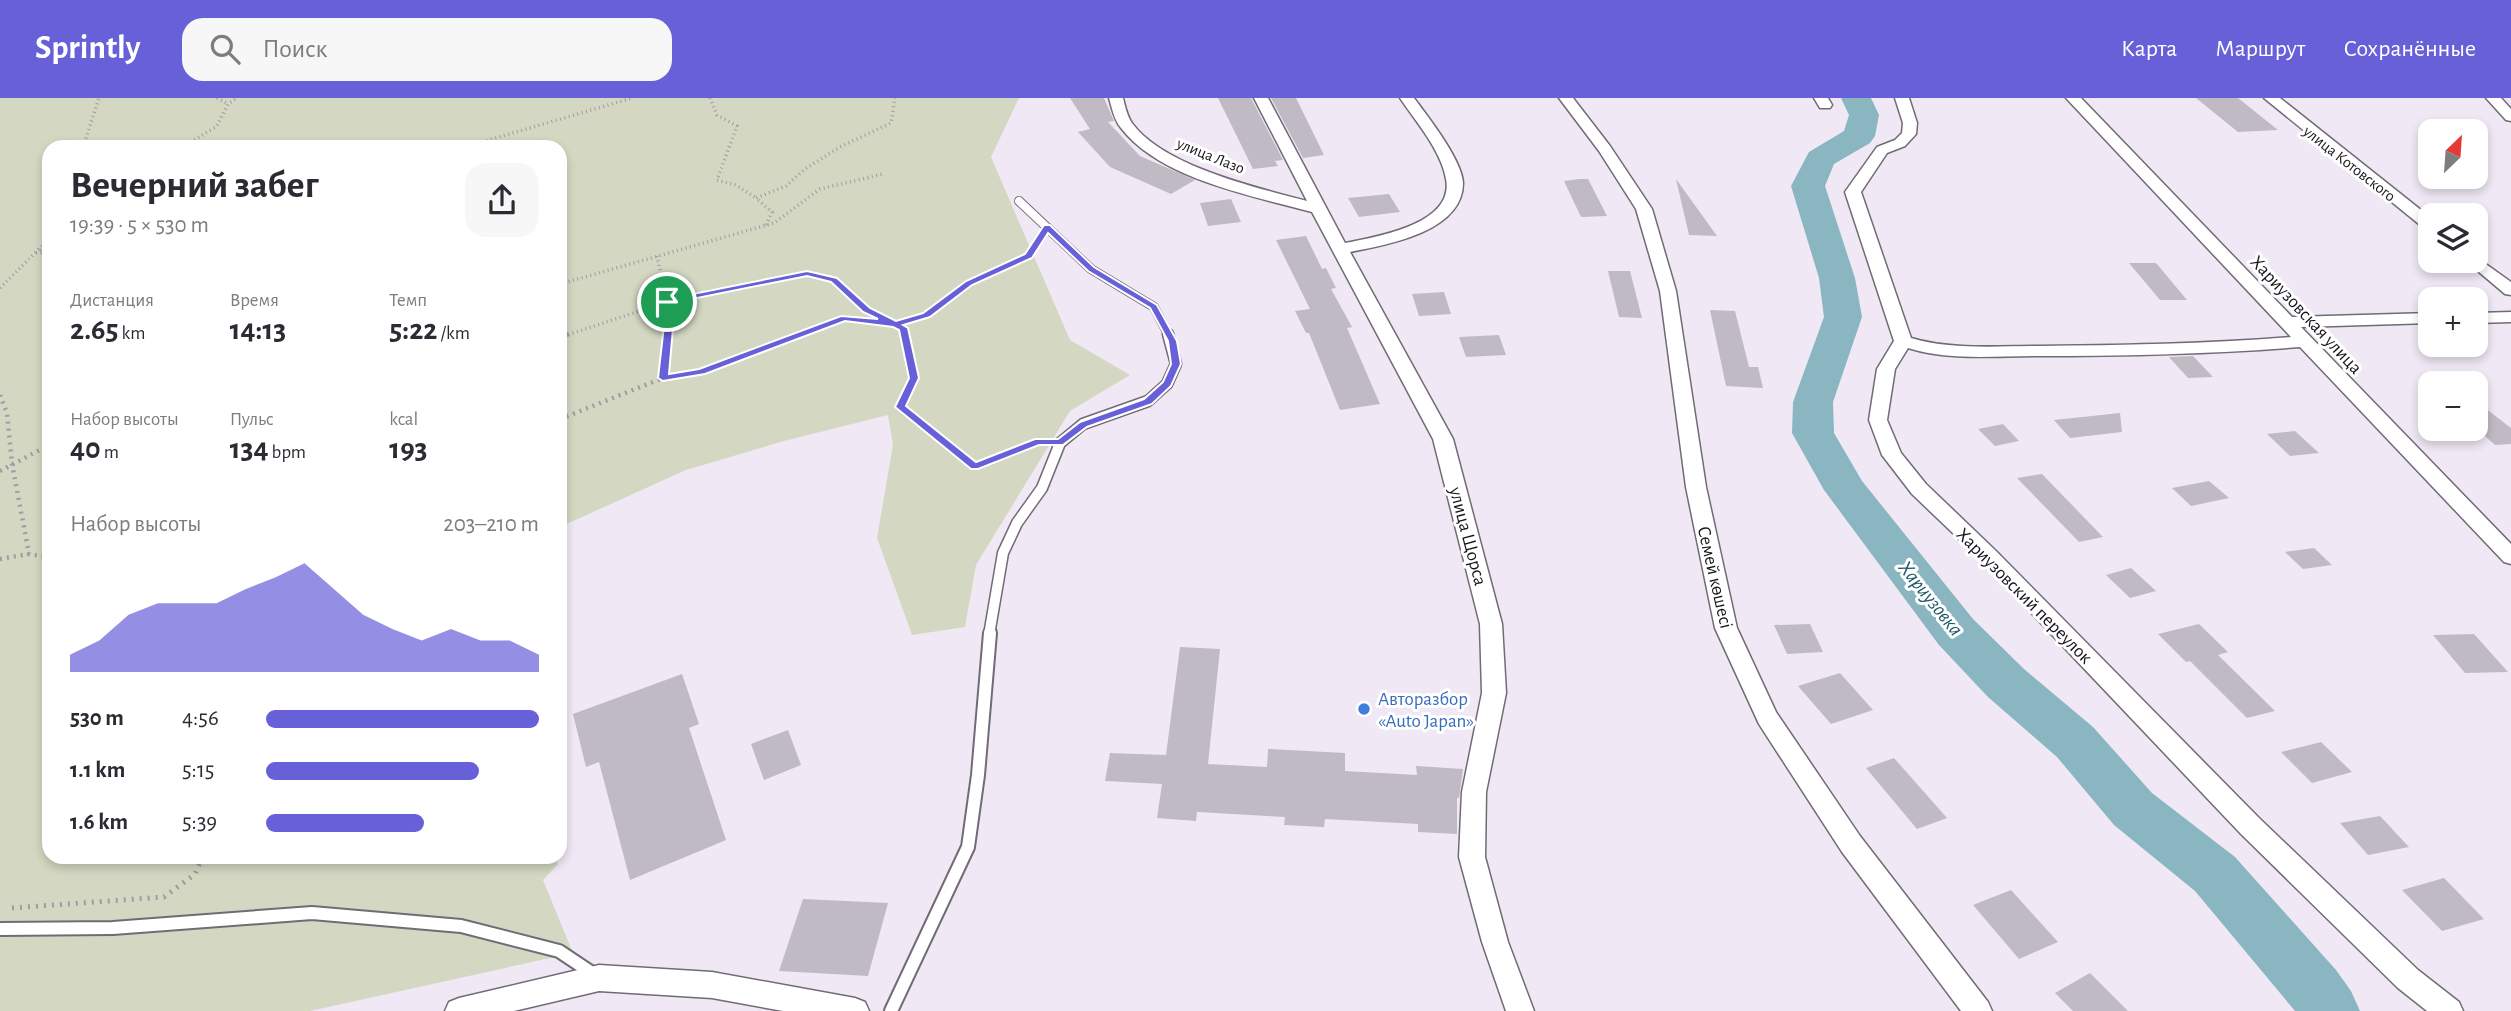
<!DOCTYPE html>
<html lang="ru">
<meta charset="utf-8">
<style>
body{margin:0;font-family:"Alegreya Sans",sans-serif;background:#f7f7f7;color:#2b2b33;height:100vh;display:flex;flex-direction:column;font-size:26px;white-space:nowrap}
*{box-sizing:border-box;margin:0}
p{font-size:23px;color:#7c7c81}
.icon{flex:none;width:38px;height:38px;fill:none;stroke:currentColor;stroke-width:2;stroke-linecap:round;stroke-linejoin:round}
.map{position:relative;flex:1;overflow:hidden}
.details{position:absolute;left:42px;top:42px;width:525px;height:724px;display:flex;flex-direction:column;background:#fff;border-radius:21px;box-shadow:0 4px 10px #0003}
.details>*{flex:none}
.needle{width:46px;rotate:25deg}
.controls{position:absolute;left:2418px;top:21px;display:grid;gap:14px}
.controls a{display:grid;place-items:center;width:70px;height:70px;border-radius:14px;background:#fff;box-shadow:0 4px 10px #0003;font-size:35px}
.pin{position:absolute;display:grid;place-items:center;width:60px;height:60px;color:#fff;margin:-30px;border:4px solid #fff;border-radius:50%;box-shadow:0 2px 7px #0007}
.round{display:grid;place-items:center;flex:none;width:74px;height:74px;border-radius:21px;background:#f7f7f7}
.summary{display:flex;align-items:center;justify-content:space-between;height:119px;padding:0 28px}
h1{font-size:38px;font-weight:700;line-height:52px}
.stats{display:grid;grid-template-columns:repeat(3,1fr);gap:10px;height:119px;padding:7px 28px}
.stats div{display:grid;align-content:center}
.stats b{font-size:30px;font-weight:700}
.stats small{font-size:19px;font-weight:400}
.stats p{font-size:19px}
.chart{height:196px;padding:14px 28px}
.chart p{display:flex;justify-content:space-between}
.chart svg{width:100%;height:126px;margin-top:7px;fill:#6760d9;opacity:.7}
ul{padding:0 28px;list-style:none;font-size:23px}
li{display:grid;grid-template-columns:112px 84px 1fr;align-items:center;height:52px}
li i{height:18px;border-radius:9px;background:#6760d9}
header{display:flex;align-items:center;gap:42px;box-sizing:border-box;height:98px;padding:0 35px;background:#6760d9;color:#fff}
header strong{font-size:33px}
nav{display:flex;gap:38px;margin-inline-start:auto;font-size:24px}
.search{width:490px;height:63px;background:#f7f7f7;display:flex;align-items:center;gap:18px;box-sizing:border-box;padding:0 24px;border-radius:21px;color:#7c7c81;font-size:26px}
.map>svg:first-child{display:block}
</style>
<header>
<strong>Sprintly</strong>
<div class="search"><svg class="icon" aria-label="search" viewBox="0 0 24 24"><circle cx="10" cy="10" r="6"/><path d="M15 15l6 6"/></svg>Поиск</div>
<nav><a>Карта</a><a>Маршрут</a><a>Сохранённые</a></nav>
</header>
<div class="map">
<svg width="2511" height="913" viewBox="0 0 2511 913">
<rect width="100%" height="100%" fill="#f0e9f5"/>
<path fill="#d4d8c2" d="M0 0H1019L991 59 1070 242 1130 277 1070 313 976 467 965 529 912 537 877 440 893 347 888 317 784 343 686 372 560 429V49H49V760H555L558 766 543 782 573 855 310 913H0Z"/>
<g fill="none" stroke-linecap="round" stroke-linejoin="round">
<path fill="#8ab6c1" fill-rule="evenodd" d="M1841 0H1871L1879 17 1875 38 1870 45 1834 66 1825 88 1855 180 1862 219 1833 304 1834 335 1862 383 1973 521 2024 571 2093 629 2152 695 2235 759 2336 872 2351 893 2360 913H2295L2195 793 2114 727 2057 659 1988 599 1939 547 1824 392 1792 335 1793 304 1824 219 1819 180 1791 88 1809 54 1844 33 1849 17Z"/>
</g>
<g fill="#c0bac5">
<path d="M1070 0H1104L1114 23 1108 24 1140 58 1195 82 1171 96 1110 69 1078 34 1090 31Z"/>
<path d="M1218 0H1251L1283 62 1275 63 1278 68 1253 71Z"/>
<path d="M1271 0H1296L1324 57 1303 60Z"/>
<path d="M2196 0H2238L2278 32 2238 34Z"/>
<path d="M1579 81H1588L1607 118 1581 119 1564 83Z"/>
<path d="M1676 81 1717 138 1689 137Z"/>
<path d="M1389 96 1400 114 1359 119 1348 100Z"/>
<path d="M1231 101 1241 124 1208 128 1200 105Z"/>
<path d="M1306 138 1322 171 1326 170 1336 190 1331 191 1352 229 1347 230 1380 306 1340 312 1309 235H1306L1295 213 1310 211 1276 142Z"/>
<path d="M2129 165H2156L2187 202H2160Z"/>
<path d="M1608 173H1630L1642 220 1619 219Z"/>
<path d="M1444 194 1451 216 1419 218 1412 196Z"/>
<path d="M1710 212 1735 213 1749 269H1758L1763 290 1726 288Z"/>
<path d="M1499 237 1506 257 1466 259 1459 239Z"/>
<path d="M2193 258 2213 279 2188 280 2169 259Z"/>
<path d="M2476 303 2511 330V346L2495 347 2476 330Z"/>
<path d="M2120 315 2122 334 2070 340 2054 322Z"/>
<path d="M2003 326 2019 343 1995 348 1978 331Z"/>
<path d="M2295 333 2319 355 2290 358 2267 336Z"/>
<path d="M2042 376 2103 439 2079 444 2017 380Z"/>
<path d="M2209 383 2229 400 2191 408 2172 390Z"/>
<path d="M2314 450 2332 467 2303 471 2285 454Z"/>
<path d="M2131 470 2156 493 2130 500 2106 477Z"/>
<path d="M1810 526 1823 554 1787 556 1774 527Z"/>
<path d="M2199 526 2228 554 2218 557 2275 613 2247 620 2190 563 2186 564 2158 536Z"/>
<path d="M2474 536 2508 574 2465 575 2433 537Z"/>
<path d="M1180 549 1220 551 1208 666 1267 669 1268 651 1345 655V673L1417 677 1416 668 1463 671 1459 700H1457V736L1418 734V726L1325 721 1324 729 1284 727 1285 719 1197 714 1196 723 1157 720 1162 686 1105 683 1110 655 1166 657Z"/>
<path d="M1840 575 1873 612 1831 626 1798 588Z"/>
<path d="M682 576 699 626 689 630 726 742 630 782 599 664 586 669 573 616Z"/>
<path d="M788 632 801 667 764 682 751 646Z"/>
<path d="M2321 644 2352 674 2312 685 2281 654Z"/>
<path d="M1894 660 1947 720 1917 731 1866 670Z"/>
<path d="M2380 718 2409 749 2368 757 2340 725Z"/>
<path d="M2444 780 2484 821 2442 833 2402 792Z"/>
<path d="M2011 792 2058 844 2019 861 1973 807Z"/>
<path d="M803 801 888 805 868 878 779 873Z"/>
<path d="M2090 875 2128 913H2073L2055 895Z"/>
</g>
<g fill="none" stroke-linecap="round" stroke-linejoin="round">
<defs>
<path id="service-far2" d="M1019 103 1091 171 1154 209 1169 238"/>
<path id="service-far1" d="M989 537 1003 455 1017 425 1042 390 1060 345 1083 326 1148 303 1167 286 1176 266 1168 236"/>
<g id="service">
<path d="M0 831 113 830 312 815 461 828 559 853 595 877"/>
<path d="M891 913 968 749 978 677 990 535"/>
</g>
<g id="minor">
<path d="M1109 0H1123C1125 8 1127 18 1132 25 1163 68 1257 90 1307 103L1254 0H1268L1345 145C1376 139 1455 126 1446 81 1441 52 1416 24 1400 0H1414C1428 19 1462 62 1463 85 1463 134 1386 147 1350 154L1453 341 1502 526 1506 595 1486 694 1485 759 1508 844 1534 913H1506L1482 844 1459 759 1462 694 1482 595 1480 526 1433 341 1312 114C1253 98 1160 81 1121 30 1114 22 1112 10 1109 0Z"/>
<path d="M1559 0H1573L1610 48 1652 111 1676 193 1706 389 1737 530 1776 614 1860 738 1988 904 1992 913H1961L1842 754 1759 626 1715 530 1686 389 1660 193 1636 111 1599 53Z"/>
<path d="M1814 0H1828L1832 7 1830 10H1820Z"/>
<path d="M1895 0H1909L1917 25 1916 36 1905 48 1887 55 1861 94 1911 240C1952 252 1996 248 2039 248 2123 247 2207 246 2291 239L2066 0H2081L2292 219 2431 215V225L2301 229 2511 446V466L2504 464 2300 249C2212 256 2124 258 2036 258 1993 258 1949 263 1908 250L1895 271 1887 322 1901 355 1926 386 1996 453 2259 720 2418 872 2459 904 2463 913H2427L2398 890 2241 736 1982 463 1912 396 1882 357 1869 322 1877 271 1894 243 1845 94 1877 49 1895 42 1902 35 1903 25Z"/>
<path d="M2264 0H2280L2431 120V133L2425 131Z"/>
<path d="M2486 0H2501L2511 11V23L2506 22Z"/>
<path d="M2476 159 2511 184V197L2505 196 2466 163H2476Z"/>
<path d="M2511 214V224L2476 225V215Z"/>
<path d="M599 867 712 874 855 900 865 904 869 913H783L712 900 599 893 514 913H445L449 904 459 900Z"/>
</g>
</defs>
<use href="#service-far2" stroke="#716b75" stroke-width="10"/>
<use href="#service-far1" stroke="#716b75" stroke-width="13"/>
<use href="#service" stroke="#716b75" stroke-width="16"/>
<use href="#minor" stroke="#716b75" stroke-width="3"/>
<g stroke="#a09ba4" stroke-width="3.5" stroke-dasharray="1 3.5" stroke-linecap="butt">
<path d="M217 0 228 6"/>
<path d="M710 0 717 17 737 28 717 82 736 87 756 100"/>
<path d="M83 49 99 0"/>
<path d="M183 49 217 28 228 6 237 0"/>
<path d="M465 49 632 0"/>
<path d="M766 127 772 114 756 100 786 88 805 71 840 49 891 25 895 0"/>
<path d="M40 152 49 147"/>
<path d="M36 155 49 154"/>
<path d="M657 158 670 219 668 238"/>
<path d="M560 186 774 125 820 91 883 76"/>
<path d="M0 190 49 141"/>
<path d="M564 238 667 204 807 175 834 182 867 212 903 230 905 238"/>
<path d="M797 238 844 220 895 226 926 217 969 185 1028 158 1039 142"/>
</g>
<g stroke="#a09ba4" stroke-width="4.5" stroke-dasharray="2 5" stroke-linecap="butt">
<path d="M904 236 914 280 900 309 975 369 1039 343 1044 344"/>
<path d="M560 239 569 236"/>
<path d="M663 280 701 274 801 236"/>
<path d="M0 297 7 315 12 366 29 456 49 459"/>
<path d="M560 321 663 280 668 236"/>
<path d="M0 373 49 347"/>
<path d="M0 461 29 456"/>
</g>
<path stroke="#a09ba4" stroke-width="5" stroke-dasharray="2 6" stroke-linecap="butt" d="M12 810 164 799 195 776 202 760"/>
<use href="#service-far2" stroke="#fff" stroke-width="8"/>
<use href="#service-far1" stroke="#fff" stroke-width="10"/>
<use href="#service" stroke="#fff" stroke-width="12"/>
<use href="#minor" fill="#fff" fill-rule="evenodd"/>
</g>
<path fill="#6760d9" stroke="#fff" stroke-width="2" fill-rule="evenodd" d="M1044 127H1050L1094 169 1157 207 1177 243 1181 266 1171 288 1152 306 1087 329 1063 347H1039L978 371H971L895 309 909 280 899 232 893 229 845 223 705 276 663 283 658 280 665 219 663 202 807 173 837 180 870 210 896 223 923 215 966 183 1025 156ZM1048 135 1088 173 1150 210 1168 243 1171 266 1163 284 1144 301 1080 324 1058 341H1035L976 364 906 308 919 280 908 230 903 227 930 219 972 187 1032 160ZM807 178 831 184 863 214 878 221 841 218 699 271 669 276 674 219 672 205Z"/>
<circle fill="#3f7fe0" stroke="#fff" stroke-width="2.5" cx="1364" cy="611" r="7"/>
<g text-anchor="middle" stroke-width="6" stroke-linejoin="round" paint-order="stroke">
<g font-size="16" fill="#171519" stroke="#fff">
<text transform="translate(1211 57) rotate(22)" y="6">улица Лазо</text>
<text transform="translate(2350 65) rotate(38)" y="6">улица Котовского</text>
</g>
<g font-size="19" fill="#171519" stroke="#fff">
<text transform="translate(2307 216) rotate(47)" y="7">Хариузовская улица</text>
<text transform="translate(1469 438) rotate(75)" y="7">улица Щорса</text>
<text transform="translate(1716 479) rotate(77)" y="7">Семей көшесі</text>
<text transform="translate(2025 497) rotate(45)" y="7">Хариузовский переулок</text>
</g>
<g font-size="19" fill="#366cbe" stroke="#fff" text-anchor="start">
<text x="1378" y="607">Авторазбор<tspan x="1378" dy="22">«Auto Japan»</tspan></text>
</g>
<g font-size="21" font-style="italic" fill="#1f5a67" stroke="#fff">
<text transform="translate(1931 500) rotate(51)" y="7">Хариузовка</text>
</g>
</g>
</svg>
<div class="controls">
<a><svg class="needle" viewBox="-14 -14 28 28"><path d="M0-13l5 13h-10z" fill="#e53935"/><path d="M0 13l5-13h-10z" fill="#7c7c81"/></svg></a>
<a><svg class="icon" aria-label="layers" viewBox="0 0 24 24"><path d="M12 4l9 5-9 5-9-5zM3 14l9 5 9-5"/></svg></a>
<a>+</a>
<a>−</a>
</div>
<div class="pin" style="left:667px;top:204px;background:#1e9e55"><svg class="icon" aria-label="arrive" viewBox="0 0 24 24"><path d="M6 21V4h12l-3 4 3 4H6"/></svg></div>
<section class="details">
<div class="summary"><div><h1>Вечерний забег</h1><p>19:39 · 5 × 530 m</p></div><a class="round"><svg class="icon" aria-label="share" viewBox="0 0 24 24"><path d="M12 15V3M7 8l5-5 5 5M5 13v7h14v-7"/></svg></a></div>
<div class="stats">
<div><p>Дистанция</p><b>2.65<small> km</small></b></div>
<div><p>Время</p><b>14:13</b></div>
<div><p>Темп</p><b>5:22<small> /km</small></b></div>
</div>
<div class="stats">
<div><p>Набор высоты</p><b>40<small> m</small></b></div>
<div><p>Пульс</p><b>134<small> bpm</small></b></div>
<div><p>kcal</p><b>193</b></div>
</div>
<div class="chart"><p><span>Набор высоты</span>203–210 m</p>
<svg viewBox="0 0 160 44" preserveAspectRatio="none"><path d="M0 44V38L10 33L20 24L30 20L40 20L50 20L60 15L70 11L80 6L90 15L100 24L110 29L120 33L130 29L140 33L150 33L160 38V44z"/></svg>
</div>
<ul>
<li><b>530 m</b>4:56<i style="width:100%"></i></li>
<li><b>1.1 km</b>5:15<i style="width:78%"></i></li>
<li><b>1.6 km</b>5:39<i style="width:58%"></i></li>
</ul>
</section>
</div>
